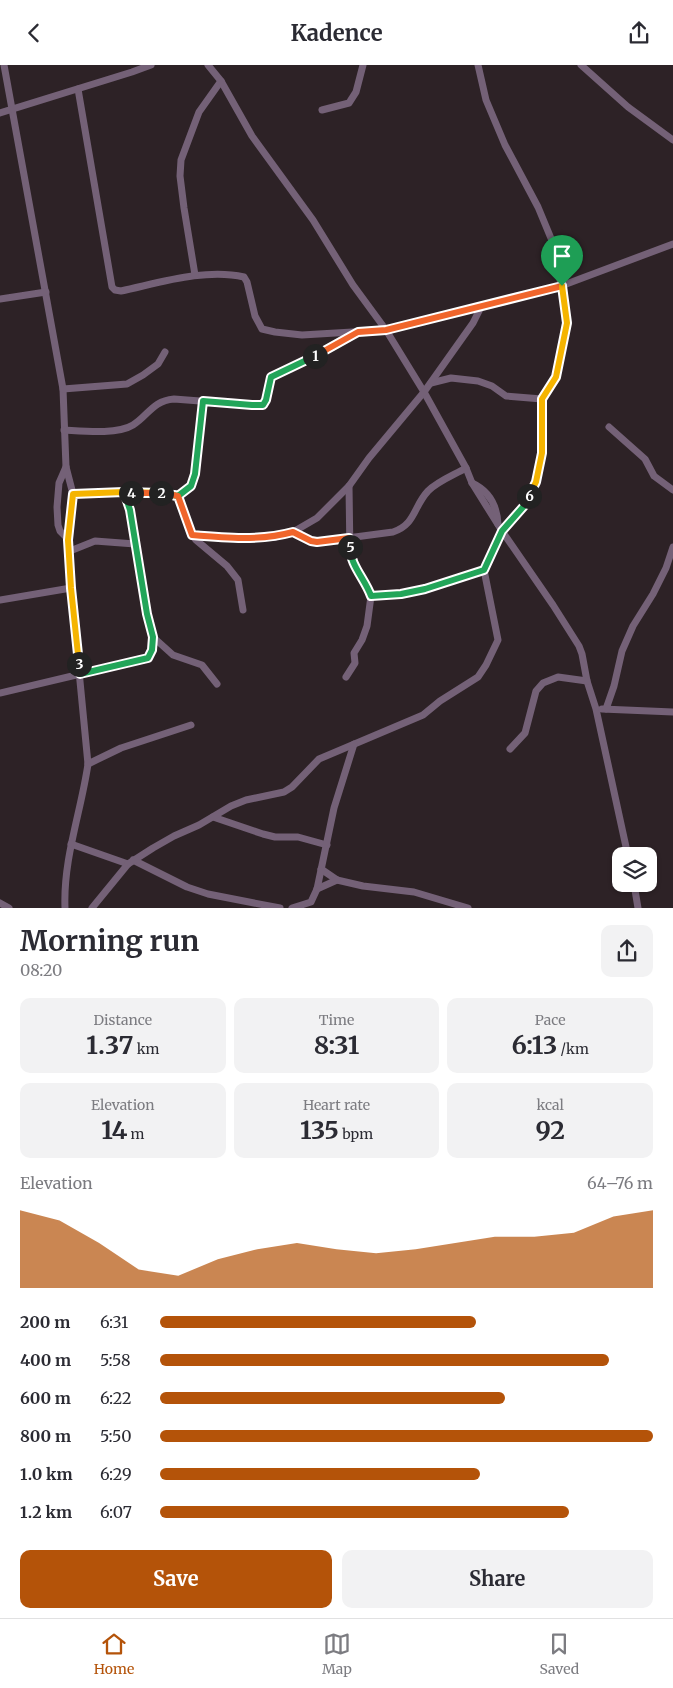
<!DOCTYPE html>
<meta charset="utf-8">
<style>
body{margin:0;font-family:Merriweather,serif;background:#f2f2f3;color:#2b2b33;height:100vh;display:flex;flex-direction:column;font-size:19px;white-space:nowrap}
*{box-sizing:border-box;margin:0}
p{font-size:16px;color:#7c7c81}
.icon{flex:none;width:28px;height:28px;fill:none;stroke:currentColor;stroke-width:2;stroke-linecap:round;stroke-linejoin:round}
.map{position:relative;height:843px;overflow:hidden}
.side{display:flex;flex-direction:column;background:#fff;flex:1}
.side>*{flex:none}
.controls{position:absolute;left:612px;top:782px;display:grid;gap:10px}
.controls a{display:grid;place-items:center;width:45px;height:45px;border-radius:10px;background:#fff;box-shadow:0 1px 4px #0004;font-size:25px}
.pin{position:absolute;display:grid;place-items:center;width:42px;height:42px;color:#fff;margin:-51px -21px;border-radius:50% 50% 50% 0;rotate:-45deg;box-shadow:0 0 5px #0007}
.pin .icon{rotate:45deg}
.km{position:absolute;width:25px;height:25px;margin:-12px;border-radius:50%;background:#222;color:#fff;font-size:14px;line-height:25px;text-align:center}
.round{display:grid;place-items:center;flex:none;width:52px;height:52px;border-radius:10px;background:#f2f2f3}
.overview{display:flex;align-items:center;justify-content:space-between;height:85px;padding:0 20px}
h1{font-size:28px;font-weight:700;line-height:38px}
.figures{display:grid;grid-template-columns:repeat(3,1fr);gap:8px;height:85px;padding:5px 20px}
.figures div{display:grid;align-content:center;border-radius:10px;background:#f2f2f3;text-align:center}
.figures b{font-size:25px;font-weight:700}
.figures small{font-size:14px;font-weight:400}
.figures p{font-size:14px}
.chart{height:140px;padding:10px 20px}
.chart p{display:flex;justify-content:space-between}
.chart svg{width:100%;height:90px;margin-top:5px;fill:#b45309;opacity:.7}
.action{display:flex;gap:10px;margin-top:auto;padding:10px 20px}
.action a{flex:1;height:58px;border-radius:10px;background:#b45309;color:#fff;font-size:20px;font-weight:700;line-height:58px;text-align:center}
.action a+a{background:#f2f2f3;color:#2b2b33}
ul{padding:0 20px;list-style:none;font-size:16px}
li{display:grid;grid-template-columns:80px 60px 1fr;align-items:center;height:38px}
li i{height:12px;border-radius:6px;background:#b45309}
header{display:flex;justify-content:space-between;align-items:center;height:65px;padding:0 20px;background:#fff;font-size:22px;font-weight:700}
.menu{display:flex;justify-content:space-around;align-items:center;height:70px;border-top:1px solid #e1e1e2;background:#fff;font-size:14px;color:#7c7c81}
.menu a{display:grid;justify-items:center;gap:2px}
.menu .active{color:#b45309}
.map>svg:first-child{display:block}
</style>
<header><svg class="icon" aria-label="back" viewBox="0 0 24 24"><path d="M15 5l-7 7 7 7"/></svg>Kadence<svg class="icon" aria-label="share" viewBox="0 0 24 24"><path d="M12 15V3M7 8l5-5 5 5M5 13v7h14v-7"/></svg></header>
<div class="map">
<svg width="673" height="843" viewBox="0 0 673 843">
<rect width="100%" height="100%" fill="#2d2226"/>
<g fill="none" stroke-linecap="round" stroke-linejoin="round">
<g stroke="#746177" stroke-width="7">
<path d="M4 0 63 324 66 402 73 429 69 475 71 523 88 699C81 747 63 794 65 843"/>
<path d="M208 0 221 16 252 71 313 155 353 220 386 265 424 327 466 403 472 418 502 466 553 540 579 581 582 589 587 616 596 644 628 791"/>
<path d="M581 0 628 42 673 75"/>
<path d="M78 24 112 222 115 225 121 226C159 218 205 203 244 212L247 217 255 251 262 264 275 267 302 270 386 265 561 221 673 179"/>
<path d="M322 45 349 38 356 27 363 0"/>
<path d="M0 48 132 7 151 0"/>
<path d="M195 210 184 143 180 111 181 95 199 47 221 16"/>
<path d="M0 234 46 227"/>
<path d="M431 318 451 313 478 316 492 321 506 331 542 334"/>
<path d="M63 324 127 319 143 310 158 299 165 287"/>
<path d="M609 362 645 394 654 411 673 425"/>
<path d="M64 365C82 366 117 370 133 360 149 350 152 336 174 334L252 340H263L266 335 271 312 309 294 356 268"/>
<path d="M66 402 59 418 57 442 58 460 60 466 69 475"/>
<path d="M472 418C489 426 497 441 498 459"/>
<path d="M73 429C108 428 143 425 178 431L192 470 196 475 227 501 238 515 243 545"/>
<path d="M178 431 191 421 195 409 203 336"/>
<path d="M293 467 311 476 317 477 393 467C416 459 413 442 428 426 438 416 454 410 466 403"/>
<path d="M192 470 258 473 276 472 293 467 317 453 349 421 369 393 424 327 473 258 481 242"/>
<path d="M70 486 95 476 135 479"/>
<path d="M371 531 401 529 425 525 484 505"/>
<path d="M0 535 71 523"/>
<path d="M153 572 173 590 202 600 217 619"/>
<path d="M346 612 355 598 354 588 362 575 367 561 371 531 368 522 350 491 349 421"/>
<path d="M0 628 148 593 152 585 153 572 147 549 129 445 124 427"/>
<path d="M602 644 673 647"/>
<path d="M606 644 614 621 622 586 633 561 653 529 666 503 673 482"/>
<path d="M510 684 525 668 536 626 543 618 558 612 587 616"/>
<path d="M88 699 121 683 191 660"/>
<path d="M213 752 263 769 275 772H298L327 780"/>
<path d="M71 779 128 799"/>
<path d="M133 795 187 822 208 829 280 843"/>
<path d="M321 804 337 815 363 821 414 827 468 843"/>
<path d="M634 819 638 843"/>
<path d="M317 824 337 815"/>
<path d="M0 838 9 843"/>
<path d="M92 843 128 799 153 783 174 771 199 760 231 741 246 735 284 727 292 722 319 694 423 650 440 636 478 612 486 600 498 575 484 505 502 466 524 441 536 417 542 388V334L556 312 567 258 555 183 538 142 505 80 486 35 478 0"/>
<path d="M292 843 311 837 317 824 334 743 354 679"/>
</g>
</g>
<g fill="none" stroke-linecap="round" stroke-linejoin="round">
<defs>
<path id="split-1" d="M315 291 358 267 386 265 562 221"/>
<path id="split-2" d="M161 428 178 431 191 421 195 409 203 336 252 340H263L266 335 271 312 315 291"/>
<path id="split-3" d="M79 599 71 523 68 475 73 429 124 427 161 428"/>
<path id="split-4" d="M79 599 80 609 148 593 152 585 153 572 147 549 130 445 124 427 131 428"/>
<path id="split-5" d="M131 428H163L178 431 192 470C226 473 260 476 293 467L311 476 317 477 349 473 350 482"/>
<path id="split-6" d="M350 482C350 500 365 514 371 531L401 529 425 524 484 505 502 466 524 441 529 431"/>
<path id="split-7" d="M529 431 536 417 542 388V334L556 312 567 258 562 221"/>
</defs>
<use href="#split-1" stroke="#fff" stroke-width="10"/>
<use href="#split-2" stroke="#fff" stroke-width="10"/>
<use href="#split-3" stroke="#fff" stroke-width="10"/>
<use href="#split-4" stroke="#fff" stroke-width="10"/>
<use href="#split-5" stroke="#fff" stroke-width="10"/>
<use href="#split-6" stroke="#fff" stroke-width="10"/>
<use href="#split-7" stroke="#fff" stroke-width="10"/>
<use href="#split-1" stroke="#f0652b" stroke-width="6"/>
<use href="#split-2" stroke="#22a559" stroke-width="6"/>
<use href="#split-3" stroke="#f5b400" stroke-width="6"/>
<use href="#split-4" stroke="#22a559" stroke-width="6"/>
<use href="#split-5" stroke="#f0652b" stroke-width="6"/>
<use href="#split-6" stroke="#22a559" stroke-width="6"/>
<use href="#split-7" stroke="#f5b400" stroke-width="6"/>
</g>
</svg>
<div class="controls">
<a><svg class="icon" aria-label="layers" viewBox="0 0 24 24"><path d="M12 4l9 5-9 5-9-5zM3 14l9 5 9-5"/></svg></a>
</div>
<div class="pin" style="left:562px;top:221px;background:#1e9e55"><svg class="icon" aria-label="arrive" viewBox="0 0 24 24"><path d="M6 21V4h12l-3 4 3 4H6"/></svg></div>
<b class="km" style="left:315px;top:291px">1</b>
<b class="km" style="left:161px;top:428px">2</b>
<b class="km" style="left:79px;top:599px">3</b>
<b class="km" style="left:131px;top:428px">4</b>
<b class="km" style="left:350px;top:482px">5</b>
<b class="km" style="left:529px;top:431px">6</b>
</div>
<section class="side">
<div class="overview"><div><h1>Morning run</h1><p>08:20</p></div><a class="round"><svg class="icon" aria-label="share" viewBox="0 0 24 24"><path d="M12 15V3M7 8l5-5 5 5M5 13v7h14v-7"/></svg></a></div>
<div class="figures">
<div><p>Distance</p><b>1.37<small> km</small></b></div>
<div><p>Time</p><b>8:31</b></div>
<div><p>Pace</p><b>6:13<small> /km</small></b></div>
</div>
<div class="figures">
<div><p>Elevation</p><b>14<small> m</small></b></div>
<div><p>Heart rate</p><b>135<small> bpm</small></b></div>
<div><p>kcal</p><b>92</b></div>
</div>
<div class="chart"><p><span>Elevation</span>64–76 m</p>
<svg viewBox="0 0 160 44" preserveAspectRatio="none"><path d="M0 44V6L10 11L20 22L30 35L40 38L50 30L60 25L70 22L80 25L90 27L100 25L110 22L120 19L130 19L140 17L150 9L160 6V44z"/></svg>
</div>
<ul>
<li><b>200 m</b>6:31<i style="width:64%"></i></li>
<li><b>400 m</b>5:58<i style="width:91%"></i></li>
<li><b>600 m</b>6:22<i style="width:70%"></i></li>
<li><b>800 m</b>5:50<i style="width:100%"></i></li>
<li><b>1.0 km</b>6:29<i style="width:65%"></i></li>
<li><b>1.2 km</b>6:07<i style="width:83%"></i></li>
</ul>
<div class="action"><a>Save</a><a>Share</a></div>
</section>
<nav class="menu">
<a class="active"><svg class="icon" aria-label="home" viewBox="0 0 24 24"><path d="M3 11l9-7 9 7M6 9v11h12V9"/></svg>Home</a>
<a><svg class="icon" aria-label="map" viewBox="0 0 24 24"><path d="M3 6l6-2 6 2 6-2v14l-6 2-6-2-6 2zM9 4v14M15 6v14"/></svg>Map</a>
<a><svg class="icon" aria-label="saved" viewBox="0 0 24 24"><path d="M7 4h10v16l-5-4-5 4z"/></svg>Saved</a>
</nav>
